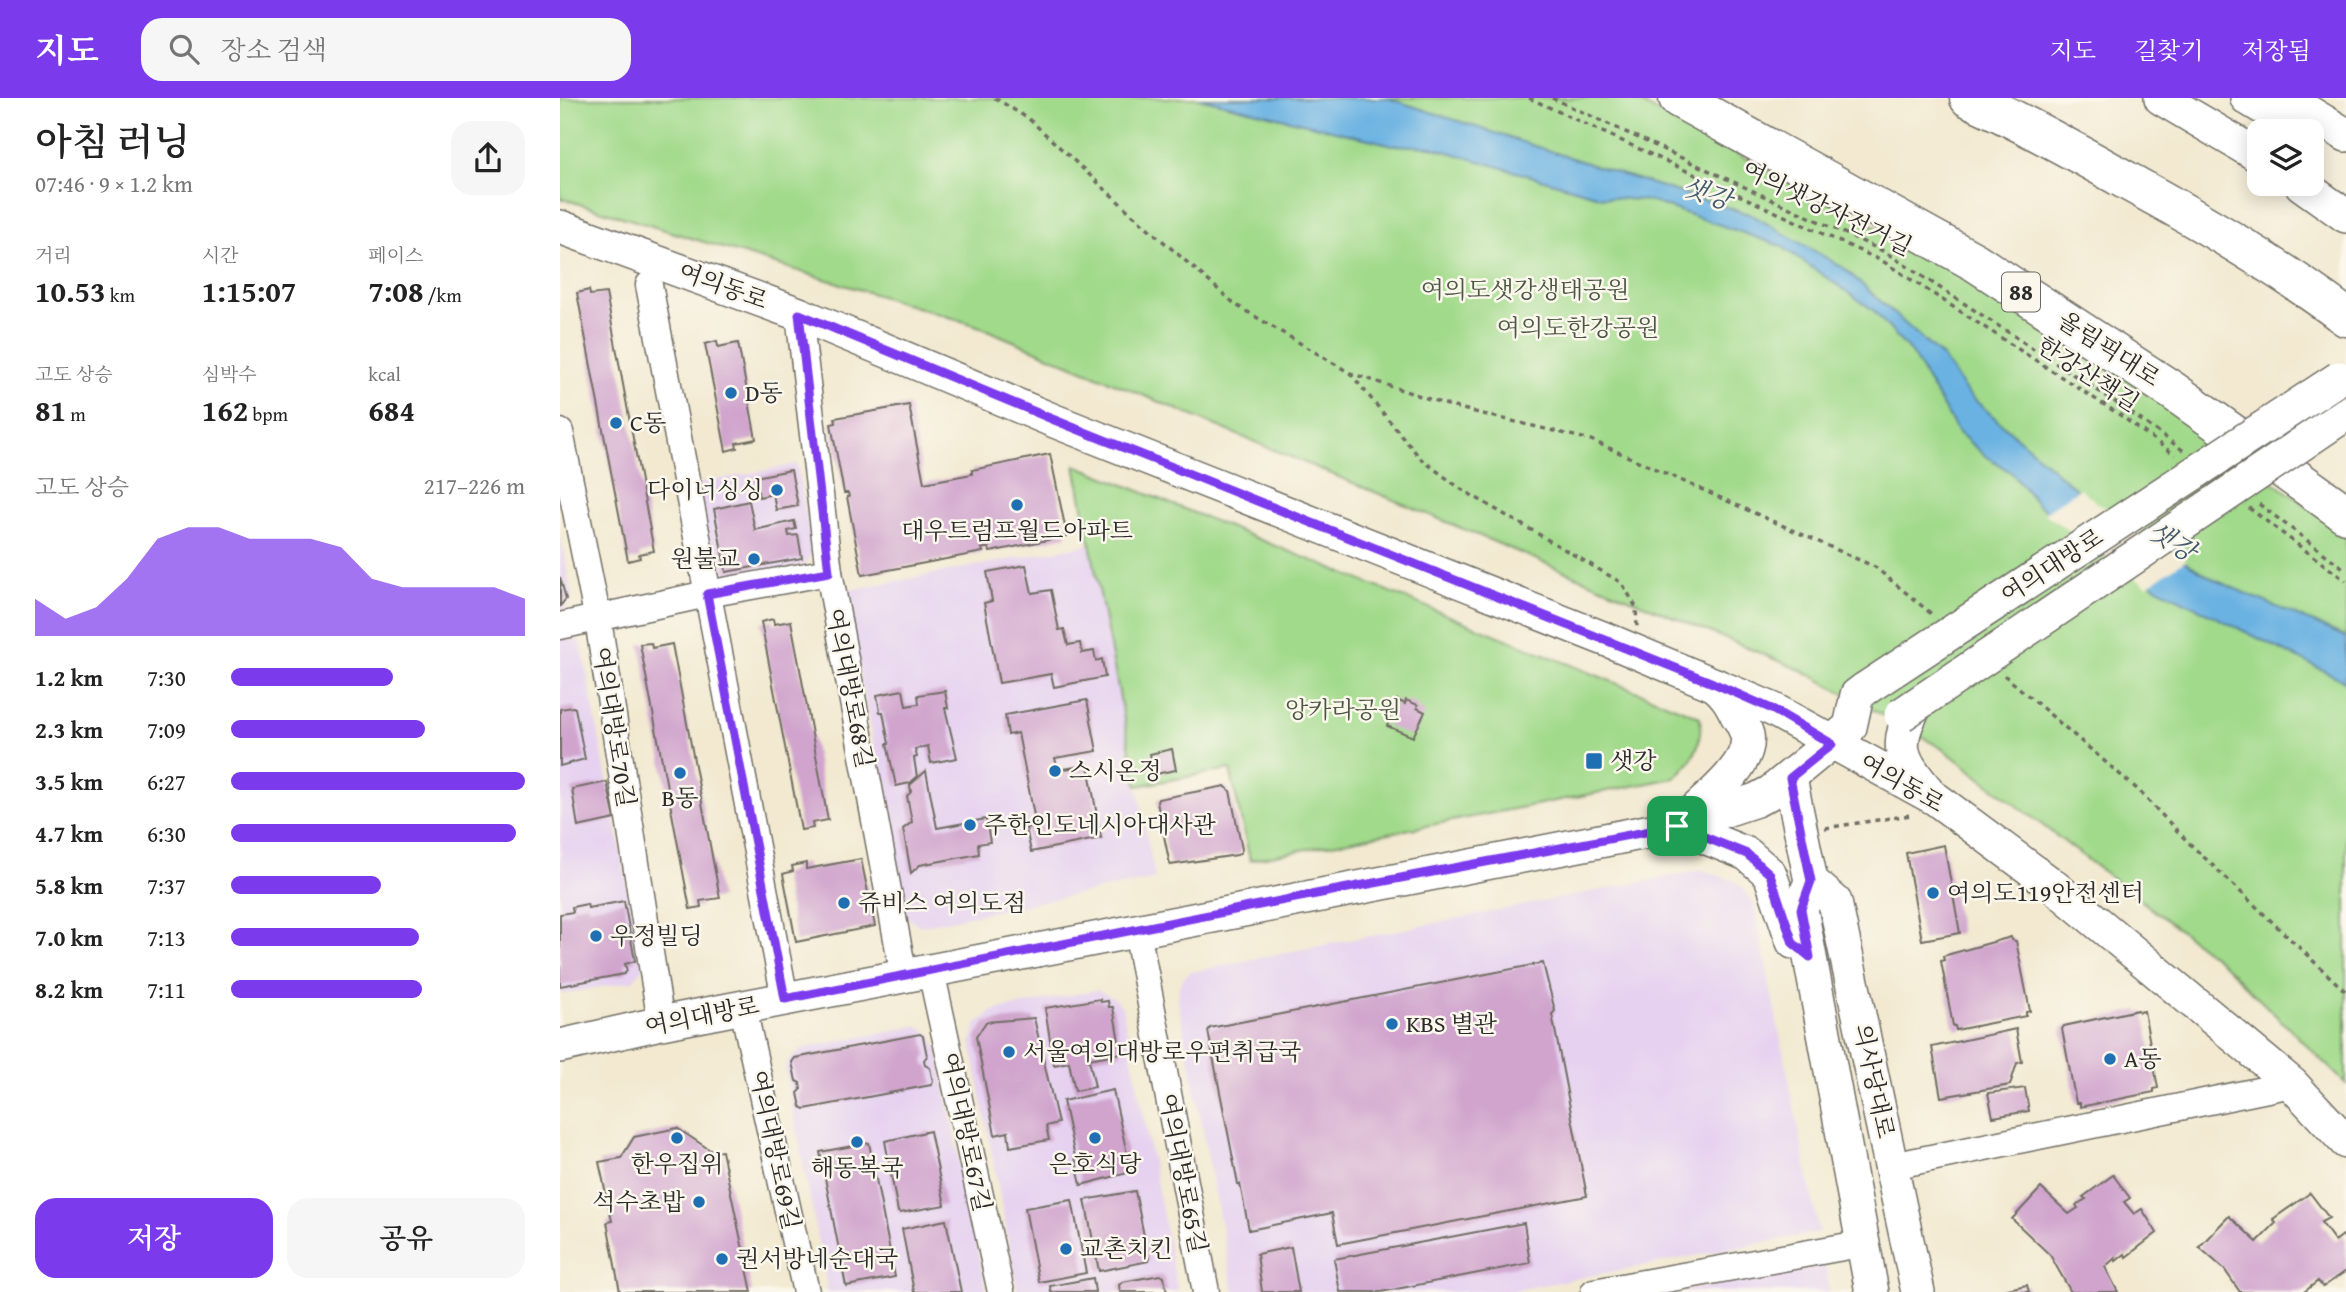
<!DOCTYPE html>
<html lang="ko">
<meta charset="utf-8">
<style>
body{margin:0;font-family:"Gentium Book Plus","Noto Serif KR",serif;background:#f6f6f6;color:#222;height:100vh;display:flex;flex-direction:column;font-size:26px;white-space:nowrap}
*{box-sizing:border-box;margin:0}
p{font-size:23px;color:#767676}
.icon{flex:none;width:38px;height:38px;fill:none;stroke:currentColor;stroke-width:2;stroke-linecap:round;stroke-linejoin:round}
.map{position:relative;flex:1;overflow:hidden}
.side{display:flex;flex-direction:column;background:#fff;width:560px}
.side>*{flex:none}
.tools{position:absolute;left:1687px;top:21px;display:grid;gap:14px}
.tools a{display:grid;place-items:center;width:77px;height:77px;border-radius:14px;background:#fff;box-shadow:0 4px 18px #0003;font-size:35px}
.pin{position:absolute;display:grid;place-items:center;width:60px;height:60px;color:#fff;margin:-30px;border-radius:14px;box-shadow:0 4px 10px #0006}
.round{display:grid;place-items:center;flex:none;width:74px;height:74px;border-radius:21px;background:#f6f6f6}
.overview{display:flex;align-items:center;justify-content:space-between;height:119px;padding:0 35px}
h1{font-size:38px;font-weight:600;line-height:52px}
.metrics{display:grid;grid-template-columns:repeat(3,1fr);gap:10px;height:119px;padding:7px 35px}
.metrics div{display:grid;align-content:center}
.metrics b{font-size:30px;font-weight:600}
.metrics small{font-size:19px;font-weight:400}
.metrics p{font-size:19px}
.chart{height:196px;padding:14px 35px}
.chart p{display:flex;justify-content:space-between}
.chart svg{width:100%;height:126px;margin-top:7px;fill:#7c3aed;opacity:.7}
.button{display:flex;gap:14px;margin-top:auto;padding:14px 35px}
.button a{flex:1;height:80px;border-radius:21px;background:#7c3aed;color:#fff;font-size:28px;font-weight:600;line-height:80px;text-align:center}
.button a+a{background:#f6f6f6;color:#222}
ul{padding:0 35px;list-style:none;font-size:23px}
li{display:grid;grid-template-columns:112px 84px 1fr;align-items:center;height:52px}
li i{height:18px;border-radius:9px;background:#7c3aed}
header{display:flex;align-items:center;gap:42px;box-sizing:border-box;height:98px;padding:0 35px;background:#7c3aed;color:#fff}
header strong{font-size:33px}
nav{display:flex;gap:38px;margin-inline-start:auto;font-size:24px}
.search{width:490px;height:63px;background:#f6f6f6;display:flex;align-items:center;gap:18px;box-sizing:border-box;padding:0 24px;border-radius:21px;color:#767676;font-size:26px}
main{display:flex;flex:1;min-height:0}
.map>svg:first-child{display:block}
</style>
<header>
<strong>지도</strong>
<div class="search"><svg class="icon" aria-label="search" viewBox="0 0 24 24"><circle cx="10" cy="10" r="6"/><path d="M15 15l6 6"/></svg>장소 검색</div>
<nav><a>지도</a><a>길찾기</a><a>저장됨</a></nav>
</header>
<main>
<section class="side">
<div class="overview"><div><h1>아침 러닝</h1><p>07:46 · 9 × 1.2 km</p></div><a class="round"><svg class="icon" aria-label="share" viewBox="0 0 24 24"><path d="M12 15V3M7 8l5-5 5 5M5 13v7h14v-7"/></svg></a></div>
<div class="metrics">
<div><p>거리</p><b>10.53<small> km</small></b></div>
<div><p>시간</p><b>1:15:07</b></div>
<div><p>페이스</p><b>7:08<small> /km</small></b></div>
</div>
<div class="metrics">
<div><p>고도 상승</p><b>81<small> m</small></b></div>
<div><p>심박수</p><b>162<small> bpm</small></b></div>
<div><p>kcal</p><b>684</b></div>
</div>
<div class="chart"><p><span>고도 상승</span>217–226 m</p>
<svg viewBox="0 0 160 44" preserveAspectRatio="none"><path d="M0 44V31L10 38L20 34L30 24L40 10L50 6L60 6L70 10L80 10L90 10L100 13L110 24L120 27L130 27L140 27L150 27L160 31V44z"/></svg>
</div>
<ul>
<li><b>1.2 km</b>7:30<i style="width:55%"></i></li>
<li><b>2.3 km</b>7:09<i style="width:66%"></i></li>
<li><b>3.5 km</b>6:27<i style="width:100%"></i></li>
<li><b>4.7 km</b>6:30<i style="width:97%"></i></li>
<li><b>5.8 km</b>7:37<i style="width:51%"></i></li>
<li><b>7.0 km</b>7:13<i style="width:64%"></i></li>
<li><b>8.2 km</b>7:11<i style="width:65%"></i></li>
</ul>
<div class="button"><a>저장</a><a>공유</a></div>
</section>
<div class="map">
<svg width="1786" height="1194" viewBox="0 0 1786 1194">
<rect width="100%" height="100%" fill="#fbf7ec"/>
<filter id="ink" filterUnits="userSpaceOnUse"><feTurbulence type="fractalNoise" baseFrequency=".0143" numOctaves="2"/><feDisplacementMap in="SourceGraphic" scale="14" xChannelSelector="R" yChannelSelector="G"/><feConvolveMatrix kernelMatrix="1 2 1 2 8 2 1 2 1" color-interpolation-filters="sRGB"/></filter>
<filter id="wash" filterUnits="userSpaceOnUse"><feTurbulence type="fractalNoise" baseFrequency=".00686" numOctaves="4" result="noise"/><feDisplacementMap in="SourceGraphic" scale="28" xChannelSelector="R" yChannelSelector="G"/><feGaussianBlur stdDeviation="1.57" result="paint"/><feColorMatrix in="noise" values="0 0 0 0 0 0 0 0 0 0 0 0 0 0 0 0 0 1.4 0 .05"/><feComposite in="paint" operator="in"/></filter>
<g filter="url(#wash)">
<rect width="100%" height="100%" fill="#f2e9d0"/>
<g fill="#e6d2f0">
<path d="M237 366 253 453 244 467 167 481 154 474 137 386Z"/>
<path d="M0 436 12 500 3 513 0 514Z"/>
<path d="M531 446 595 781 360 828 347 819 284 493Z"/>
<path d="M6 535 21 545 83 870 73 883 3 896 0 895V536Z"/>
<path d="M1142 772 1174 783 1183 790 1194 807 1259 1134 946 1194H674L618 903 619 888 624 879 631 874 729 854Z"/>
<path d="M537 892 554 900 562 909 618 1194H458L411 944 417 926 433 913Z"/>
<path d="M357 928 370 936 378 951 408 1111 427 1194H268L225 970 230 961 244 950Z"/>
<path d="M1265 1167 1270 1194H1119L1176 1183Z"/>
</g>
<g fill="#a2da8b" stroke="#66825b" stroke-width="2">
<path d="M0 0H1071L1467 208 1786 436V986L1660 863 1383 651 1243 573 415 227 0 100Z"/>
<path d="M515 367 1140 619C1143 646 1134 663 1114 680L690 762 670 671 577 688Z"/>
</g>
<path fill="#6ab2e2" stroke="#4a6e86" stroke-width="2" d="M639 0H828L1070 79 1192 117 1284 170 1383 260 1408 296 1535 408 1655 482 1786 539V584L1597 490 1478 407 1452 375 1424 357 1398 334 1352 256 1313 212 1221 148 1090 103 1042 99 871 49 833 47Z"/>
<path fill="#f2e9d0" d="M1520 390 1537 405 1627 461 1587 488 1484 415Z"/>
<g id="blocks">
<g fill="#d0a4cd">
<path d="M29 192 30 197 46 195 94 453 79 456 80 460 68 463 17 195Z"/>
<path d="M157 243 158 249 178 245 196 341 176 345 177 350 166 353 145 246Z"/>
<path d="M349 307 364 385 412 376V372L490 356 507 438 430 454 429 450H422L423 454 302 477 287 399H289L288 395H284L271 326 276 325 275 320Z"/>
<path d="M231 372 238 408 216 412 213 396 199 399 195 379Z"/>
<path d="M189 403 195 432 234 423 236 431 228 433 229 438 238 437 242 460 166 474 154 411Z"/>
<path d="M466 467 472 495 491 492 499 532 504 531 508 547 520 545 522 555 534 553 536 563 542 561 545 579 494 589 491 576 439 585 424 505 432 503 427 474Z"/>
<path d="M0 479 6 501 0 508Z"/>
<path d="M213 521 214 526 231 523 268 722 252 725 253 730 241 732 201 524Z"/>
<path d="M91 545 92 550 112 546 160 800 140 803 141 809 130 811 80 546Z"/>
<path d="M343 592 346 608 359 606 358 597 385 593 388 610H385L397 660 371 665 368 648 355 651 357 659 354 660 357 679 350 685 336 688 327 646H329L323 614H320L317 597Z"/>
<path d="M527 602 537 653 495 660 498 672 528 667 541 740 471 754 466 730 476 728 458 635 448 637 445 617Z"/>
<path d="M837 602 845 606 846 602 858 607 857 610 865 614 853 639 827 628Z"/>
<path d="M13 609 15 610 25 661 0 668V611Z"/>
<path d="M612 651 616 672 595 676 590 656Z"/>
<path d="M366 673 377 730 426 721 430 744 418 746 419 756 360 767 351 775 343 731 352 724 347 698 351 694 350 687Z"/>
<path d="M47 684 55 721 18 729 12 691Z"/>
<path d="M665 688 670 693 682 751 681 754 677 757 610 767 597 704 598 701Z"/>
<path d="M1384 747 1400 835 1362 842 1346 755Z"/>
<path d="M301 761 315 828 236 844 223 776 233 773 232 768 246 765V771Z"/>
<path d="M64 803 75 863 65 866 67 873 64 876 0 888V816L13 814 12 809 27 806 28 810Z"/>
<path d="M1451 839 1452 842 1456 843 1470 913 1466 914V918L1396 932 1395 928H1393L1381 863 1384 862 1383 858Z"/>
<path d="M983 865 995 913 992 916 1027 1098 778 1146 772 1115 689 1132 680 1086H678L648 933 650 930Z"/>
<path d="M540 901 541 904 548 903 549 909H553L561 955 529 961 535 989 515 993 509 964 494 967 485 910Z"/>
<path d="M1578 912 1579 914 1584 913 1598 990 1594 991V994L1520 1009V1005H1516L1502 931 1504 928Z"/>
<path d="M474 920 498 1025 486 1028 489 1042 450 1049 448 1034 435 1037 416 939 426 924Z"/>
<path d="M1456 931 1462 964 1457 965 1450 987 1381 999 1372 949Z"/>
<path d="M360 936 363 938 367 958 364 962 365 967 370 970 373 984 371 987 245 1011 241 1009 238 995 241 992 240 985 236 983 232 964 235 960Z"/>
<path d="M1465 990 1469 1013 1433 1019 1428 995Z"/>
<path d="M553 992 571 1074 521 1087 503 1003Z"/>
<path d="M117 1030 153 1054 162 1053 192 1194H60L47 1124 52 1123 39 1064 61 1060 74 1039Z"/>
<path d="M370 1033 385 1107 340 1115 338 1114 325 1043Z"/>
<path d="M309 1045 335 1179 286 1188 260 1054Z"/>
<path d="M1553 1077 1570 1100 1564 1104 1574 1116 1582 1111 1597 1135 1566 1159 1565 1156 1556 1163 1555 1160 1545 1169 1558 1194H1511L1490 1157 1452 1121 1481 1090 1509 1116 1518 1110 1516 1107 1526 1101 1523 1099Z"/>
<path d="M575 1093 589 1163 539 1173 525 1102Z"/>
<path d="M1750 1095 1769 1120 1761 1124 1775 1143 1783 1137 1786 1142V1173L1763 1189 1758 1183 1744 1194H1680L1664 1171 1639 1149 1669 1118 1697 1144 1716 1125 1713 1121Z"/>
<path d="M512 1102 526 1175 479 1184 465 1110Z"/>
<path d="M386 1122 401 1194H354L342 1131Z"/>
<path d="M964 1125 970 1165 821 1194H780L774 1161Z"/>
<path d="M731 1149 739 1194H702L697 1156Z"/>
<path d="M600 1177 604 1179 607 1194H560L559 1187 562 1184Z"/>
<path d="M533 1180 535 1194H491L490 1188Z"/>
<path d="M1467 1187 1469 1194H1438V1193Z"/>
</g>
</g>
</g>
<g filter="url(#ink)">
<use href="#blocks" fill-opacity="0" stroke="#716e65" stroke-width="2"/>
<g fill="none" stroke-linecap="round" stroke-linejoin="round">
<defs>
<g id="minor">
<path d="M89 187 225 901"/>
<path d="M239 216 269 474 344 879"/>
<path d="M0 334 38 522 101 925"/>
<path d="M0 528 147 496 269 474"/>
<path d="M577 833 646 1194"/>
<path d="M371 873 441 1194"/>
<path d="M183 910 246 1194"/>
<path d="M1332 1068 1732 986"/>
<path d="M1034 1194 1305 1145"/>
</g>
<g id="major">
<path d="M1601 0 1699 58"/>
<path d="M1687 0 1742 33"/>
<path d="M1725 0 1786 37"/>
<path d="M1741 86 1786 118"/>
<path d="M0 129 239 216 492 322 1050 543 1212 611 1376 701 1491 786 1732 986 1786 1044"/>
<path d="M1356 607C1334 645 1339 660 1367 692"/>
<path d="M1230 680 1251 783 1241 811 1312 1194"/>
<path d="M1124 722C1144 703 1193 667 1187 637 1185 630 1181 623 1177 617 1171 605 1166 596 1155 587"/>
<path d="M1117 728 1187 756 1210 776 1233 844"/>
<path d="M1251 783 1275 804 1358 1194"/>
<path d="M0 948 101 925 1117 728 1196 702 1211 694 1290 629 1297 597 1305 591"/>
</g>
<g id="highway">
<path d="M1118 0 1415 164 1613 293 1786 416"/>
<path d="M1409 0C1464 25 1516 54 1569 84 1644 125 1718 168 1786 219"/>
</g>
</defs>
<use href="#minor" stroke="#716e65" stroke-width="29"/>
<use href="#major" stroke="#716e65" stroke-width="36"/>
<use href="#highway" stroke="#716e65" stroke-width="41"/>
<g stroke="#716e65" stroke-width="3.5" stroke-dasharray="5 5" stroke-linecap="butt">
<path d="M435 0 469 21 573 117 676 207 790 275 894 309 1031 342 1315 469 1374 518"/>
<path d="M969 0 1324 164 1560 317 1615 357"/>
<path d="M992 0 1325 154 1560 307 1624 353"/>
<path d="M790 275 861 361 901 391 1062 485 1076 509 1077 529"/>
<path d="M1699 406 1786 472"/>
<path d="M1689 410 1786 483"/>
<path d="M1444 577 1577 691 1628 744 1786 894"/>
<path d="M1265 730 1351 717"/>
</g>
<use href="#minor" stroke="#fff" stroke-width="26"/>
<use href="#major" stroke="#fff" stroke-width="33"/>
<use href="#highway" stroke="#fff" stroke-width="38"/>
<defs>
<g id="major-bridge">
<path d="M1305 591 1779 280"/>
<path d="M1341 617 1786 316"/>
</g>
</defs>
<use href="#major-bridge" stroke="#716e65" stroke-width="36" stroke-linecap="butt"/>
<use href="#major-bridge" stroke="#fff" stroke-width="33"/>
</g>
</g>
<g fill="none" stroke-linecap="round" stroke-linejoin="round" filter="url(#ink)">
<defs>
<path id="route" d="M239 216 492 321 1153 585 1212 611 1272 646 1230 680 1251 783 1241 811 1250 859 1233 845 1210 776 1187 756 1117 728 740 799 225 901 147 496 269 474Z"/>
</defs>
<use href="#route" stroke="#fff" stroke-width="14"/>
<use href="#route" stroke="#7c3aed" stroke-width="9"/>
</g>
<g fill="#1f6fb2" stroke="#fbf7ec" stroke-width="2.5">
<circle cx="171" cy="295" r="7"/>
<circle cx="56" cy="325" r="7"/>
<circle cx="217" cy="392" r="7"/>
<circle cx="457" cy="407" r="7"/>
<circle cx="194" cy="461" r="7"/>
<rect x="1025" y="654" width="18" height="18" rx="3.5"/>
<circle cx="495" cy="673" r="7"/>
<circle cx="120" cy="675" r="7"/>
<circle cx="410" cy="727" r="7"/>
<circle cx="1373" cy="795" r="7"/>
<circle cx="284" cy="805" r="7"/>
<circle cx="36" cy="838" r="7"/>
<circle cx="832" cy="926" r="7"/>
<circle cx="449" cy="954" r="7"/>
<circle cx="1550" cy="961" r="7"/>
<circle cx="117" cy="1040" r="7"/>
<circle cx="535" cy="1040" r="7"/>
<circle cx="297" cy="1044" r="7"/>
<circle cx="139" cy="1104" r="7"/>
<circle cx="506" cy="1151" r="7"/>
<circle cx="162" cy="1161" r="7"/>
</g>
<g text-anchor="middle" stroke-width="5" stroke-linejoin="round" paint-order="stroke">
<rect fill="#fbf7ec" stroke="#696865" stroke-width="2" x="1442" y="174.5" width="38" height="39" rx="5"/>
<g font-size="23" font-weight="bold" fill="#2b2b2b">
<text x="1461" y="202">88</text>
</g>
<g font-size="24" fill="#2b2b2b" stroke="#fbf7ec">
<text transform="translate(1267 110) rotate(26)" y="8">여의샛강자전거길</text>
<text transform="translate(163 188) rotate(20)" y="8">여의동로</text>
<text transform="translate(1549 251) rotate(33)" y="8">올림픽대로</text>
<text transform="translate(1528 276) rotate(33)" y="8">한강산책길</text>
<text transform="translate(1492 468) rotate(-33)" y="8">여의대방로</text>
<text transform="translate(290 590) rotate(79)" y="8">여의대방로68길</text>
<text transform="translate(54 629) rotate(81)" y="8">여의대방로70길</text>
<text transform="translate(1342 685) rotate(30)" y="8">여의동로</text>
<text transform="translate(142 918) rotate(-11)" y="8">여의대방로</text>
<text transform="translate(1314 983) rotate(78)" y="8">의사당대로</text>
<text transform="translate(406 1034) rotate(78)" y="8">여의대방로67길</text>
<text transform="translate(215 1052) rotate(78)" y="8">여의대방로69길</text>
<text transform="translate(623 1075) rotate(79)" y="8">여의대방로65길</text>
</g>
<g font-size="24" fill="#495743" stroke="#fbf7ec">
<text x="965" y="200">여의도샛강생태공원</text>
<text x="1018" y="238">여의도한강공원</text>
<text x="783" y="620">앙카라공원</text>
</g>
<g font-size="24" fill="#2b2b2b" stroke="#fbf7ec" text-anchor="start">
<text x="185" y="303">D동</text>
<text x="70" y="333">C동</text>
<text x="203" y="400" text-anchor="end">다이너싱싱</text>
<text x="457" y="441" text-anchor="middle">대우트럼프월드아파트</text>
<text x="180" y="469" text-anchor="end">원불교</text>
<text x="1050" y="671">샛강</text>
<text x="509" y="681">스시온정</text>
<text x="120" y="708" text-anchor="middle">B동</text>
<text x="424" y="735">주한인도네시아대사관</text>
<text x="1387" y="803">여의도119안전센터</text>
<text x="298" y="813">쥬비스 여의도점</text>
<text x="50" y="846">우정빌딩</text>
<text x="846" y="934">KBS 별관</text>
<text x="463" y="962">서울여의대방로우편취급국</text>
<text x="1564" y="969">A동</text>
<text x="117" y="1074" text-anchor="middle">한우집위</text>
<text x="535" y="1074" text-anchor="middle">은호식당</text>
<text x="297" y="1078" text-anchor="middle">해동복국</text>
<text x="125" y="1112" text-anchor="end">석수초밥</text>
<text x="520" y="1159">교촌치킨</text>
<text x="176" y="1169">권서방네순대국</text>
</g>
<g font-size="26" font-style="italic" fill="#415a6b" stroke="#fbf7ec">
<text transform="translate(1147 95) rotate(19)" y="9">샛강</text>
<text transform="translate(1612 443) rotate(32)" y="9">샛강</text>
</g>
</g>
</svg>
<div class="tools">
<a><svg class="icon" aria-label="layers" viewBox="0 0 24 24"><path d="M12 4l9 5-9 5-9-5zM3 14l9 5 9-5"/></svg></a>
</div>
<div class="pin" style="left:1117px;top:728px;background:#1e9e55"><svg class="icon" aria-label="arrive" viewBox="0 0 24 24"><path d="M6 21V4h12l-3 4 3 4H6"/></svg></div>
</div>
</main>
